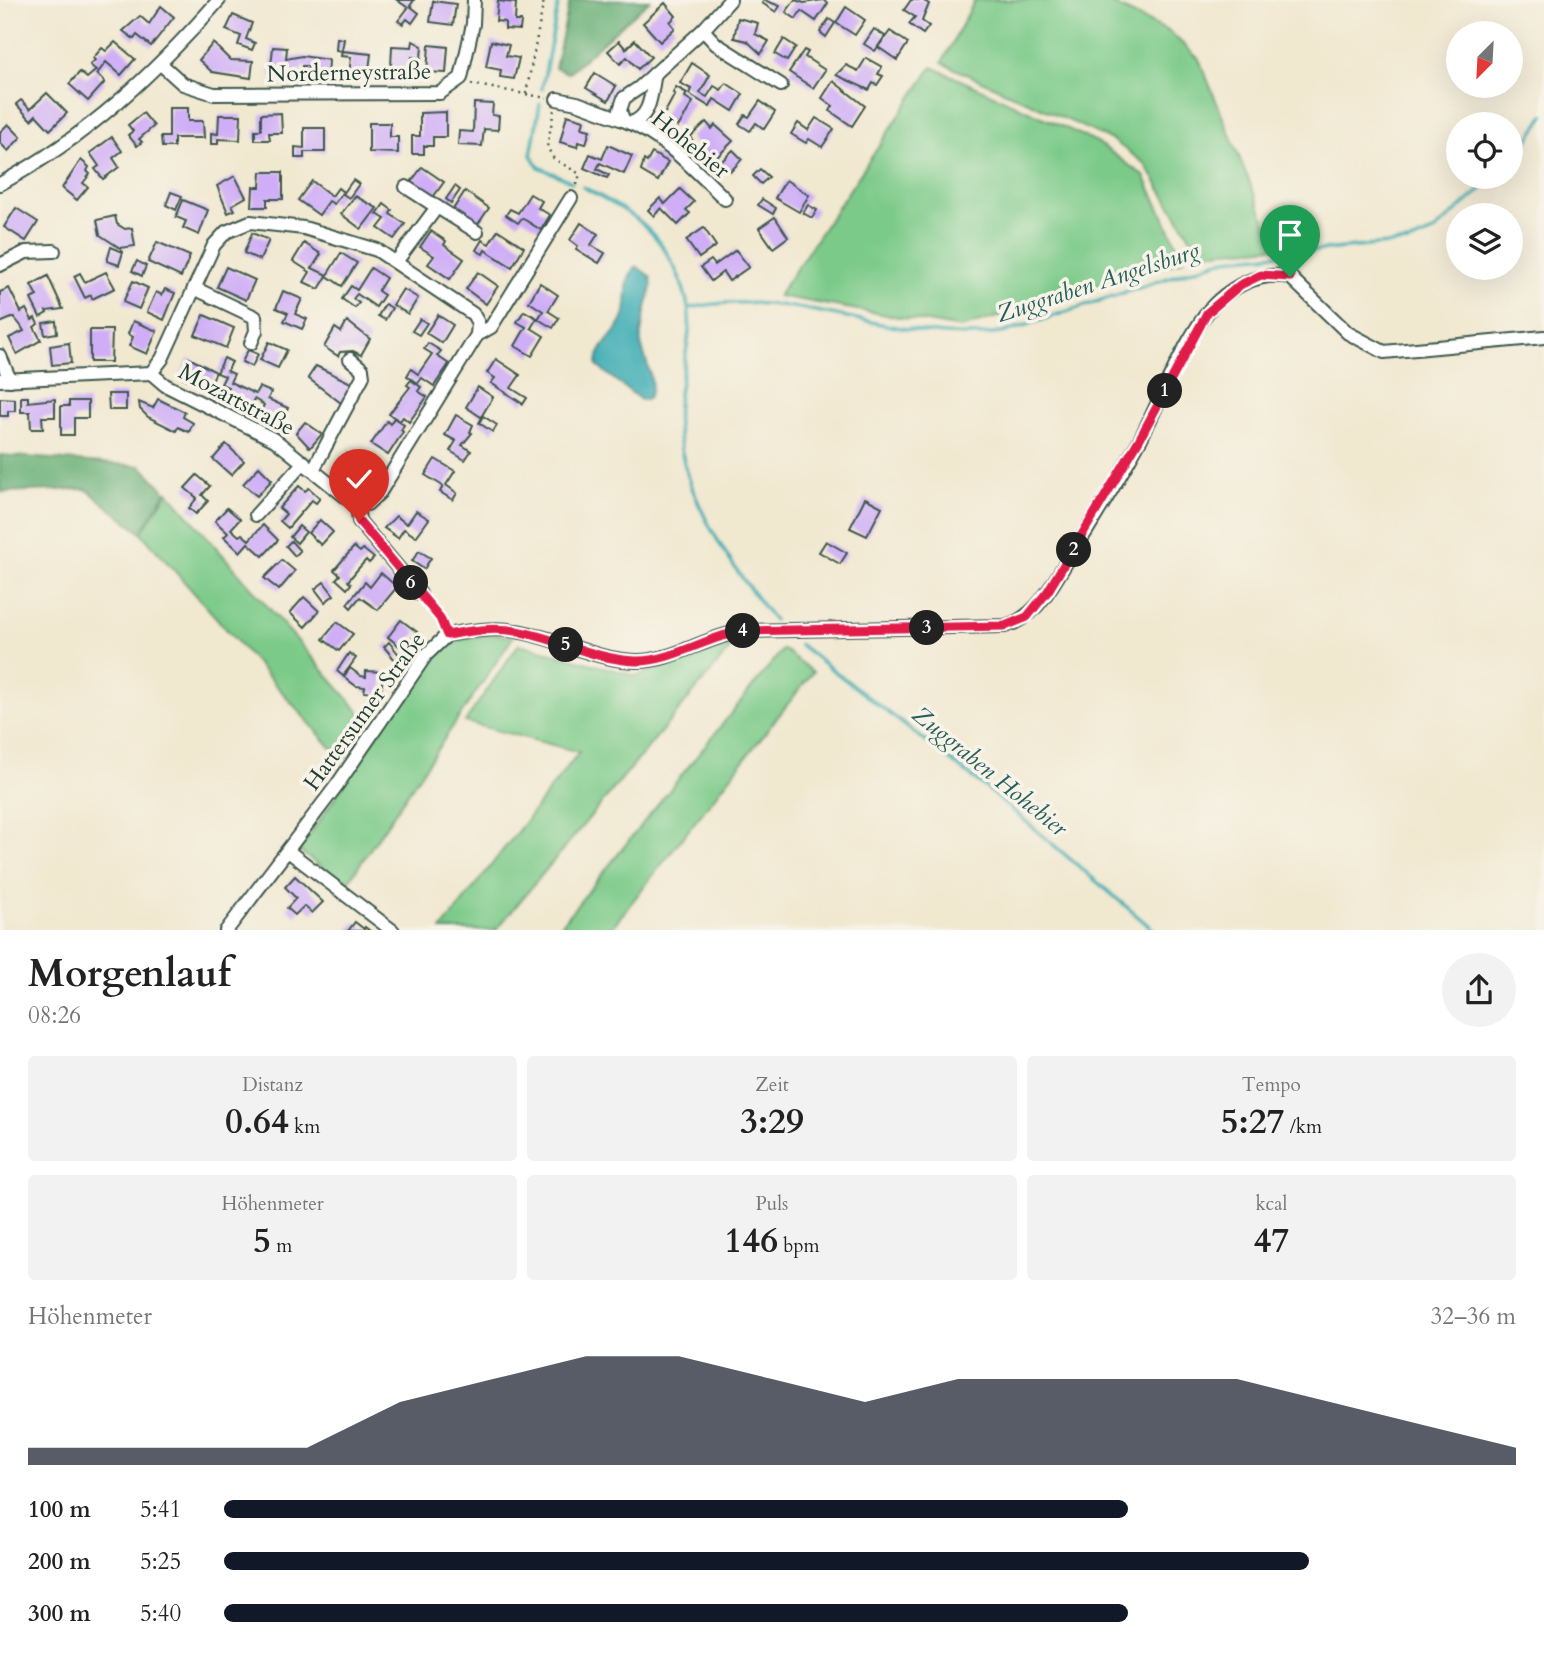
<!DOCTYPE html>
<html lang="de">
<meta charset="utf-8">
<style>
body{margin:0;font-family:Cardo,serif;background:#f2f2f2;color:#222;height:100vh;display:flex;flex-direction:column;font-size:26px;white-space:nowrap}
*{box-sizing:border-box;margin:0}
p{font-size:23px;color:#767676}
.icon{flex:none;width:38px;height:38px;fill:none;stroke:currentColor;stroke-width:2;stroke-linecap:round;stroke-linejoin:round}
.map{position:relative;height:930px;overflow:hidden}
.details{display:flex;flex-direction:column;background:#fff;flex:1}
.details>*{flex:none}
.needle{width:46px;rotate:204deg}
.buttons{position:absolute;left:1446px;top:21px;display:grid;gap:14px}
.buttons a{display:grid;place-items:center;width:77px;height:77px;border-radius:50%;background:#fff;box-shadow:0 7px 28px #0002;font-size:35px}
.pin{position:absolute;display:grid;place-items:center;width:60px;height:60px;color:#fff;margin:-72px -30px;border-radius:50% 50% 50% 0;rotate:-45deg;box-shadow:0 0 7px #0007}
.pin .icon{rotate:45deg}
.km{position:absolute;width:35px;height:35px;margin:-18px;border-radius:50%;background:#222;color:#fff;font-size:19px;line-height:35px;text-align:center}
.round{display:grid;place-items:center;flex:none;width:74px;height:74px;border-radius:37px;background:#f2f2f2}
.summary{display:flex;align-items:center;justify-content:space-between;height:119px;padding:0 28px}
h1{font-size:38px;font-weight:700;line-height:52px}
.metrics{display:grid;grid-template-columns:repeat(3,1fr);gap:10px;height:119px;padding:7px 28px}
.metrics div{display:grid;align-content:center;border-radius:7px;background:#f2f2f2;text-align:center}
.metrics b{font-size:35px;font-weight:700}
.metrics small{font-size:19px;font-weight:400}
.metrics p{font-size:19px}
.chart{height:196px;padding:14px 28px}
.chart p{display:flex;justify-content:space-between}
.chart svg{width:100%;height:126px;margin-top:7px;fill:#111827;opacity:.7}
ul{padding:0 28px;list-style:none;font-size:23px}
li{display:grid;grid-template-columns:112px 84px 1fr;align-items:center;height:52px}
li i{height:18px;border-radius:9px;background:#111827}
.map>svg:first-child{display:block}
</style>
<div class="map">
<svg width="1544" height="931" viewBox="0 0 1544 931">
<rect width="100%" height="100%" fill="#f7f3e8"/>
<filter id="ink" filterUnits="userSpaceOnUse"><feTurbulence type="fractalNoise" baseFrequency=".0143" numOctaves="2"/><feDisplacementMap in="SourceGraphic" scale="14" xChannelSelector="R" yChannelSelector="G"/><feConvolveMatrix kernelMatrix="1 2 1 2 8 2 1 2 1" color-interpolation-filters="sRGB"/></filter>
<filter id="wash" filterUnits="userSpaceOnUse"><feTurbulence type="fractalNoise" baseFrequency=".00686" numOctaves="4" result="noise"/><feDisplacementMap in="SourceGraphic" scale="28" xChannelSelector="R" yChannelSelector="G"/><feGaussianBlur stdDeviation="1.57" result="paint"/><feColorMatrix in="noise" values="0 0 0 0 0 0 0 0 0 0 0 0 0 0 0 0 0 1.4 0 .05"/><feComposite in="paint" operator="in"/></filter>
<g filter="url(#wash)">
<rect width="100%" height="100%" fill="#f1e8d0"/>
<g fill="#7cca89" stroke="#4e845e" stroke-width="2">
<path d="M975 0H1104L1170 32 1199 59 1276 247 1200 253 1145 164 1114 141 942 63Z"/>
<path d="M932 67 1097 142 1144 176 1184 260 961 328 778 296Z"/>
<path d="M168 492 370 724 343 761 141 533Z"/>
<path d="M496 634 513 637 346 885 299 851 422 667C449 641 460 637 496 634Z"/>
<path d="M519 644 636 676 734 644 496 930H441L579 752 465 722Z"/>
<path d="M783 649 813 672 610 930H557Z"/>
</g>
<g fill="#65ae75" stroke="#427654" stroke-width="2">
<path d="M570 0H650L568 73 555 68Z"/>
<path d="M0 455 141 466 166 492 141 533 86 489 0 492Z"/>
</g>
<path fill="#3aacb3" stroke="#2c7474" stroke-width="2" d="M636 266 650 276 652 284C649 299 639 329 641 343 644 359 660 388 646 400H641L597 366C596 346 616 336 623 319 630 301 622 281 636 266Z"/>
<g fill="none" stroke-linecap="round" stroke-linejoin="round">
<g stroke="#3aacb3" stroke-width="3.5">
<path d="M542 89 559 0"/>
<path d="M540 104 531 155 539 167 572 182"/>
<path d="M1510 161 1524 147 1544 115"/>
<path d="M583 187C602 197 621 207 638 220 668 244 693 294 689 332 686 363 675 396 678 427 684 499 730 565 774 620"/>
<path d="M690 308C796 285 899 347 1002 333L1226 259 1409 242 1433 232 1495 177"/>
<path d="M799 644 984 786 1155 931"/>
</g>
</g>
<g id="blocks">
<g fill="#cfadf7">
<path d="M397 0H414L410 6 419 13 412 23 407 19 403 24 398 21 408 8Z"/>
<path d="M764 0 780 6 776 12 762 3Z"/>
<path d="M795 0 804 3 823 0 828 3 816 21 801 11 796 19 786 12Z"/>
<path d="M911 0H922L929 4 922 21 929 26 923 34 909 24 915 17 904 10Z"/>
<path d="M433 1 456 4 453 25 430 22Z"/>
<path d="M498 1 516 3 515 21H521L520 30 505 29V22L496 21Z"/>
<path d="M665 3 676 16 670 22 675 28 660 42 643 23Z"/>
<path d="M161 6 174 17 151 46 137 35 134 39 123 31 140 16 149 24Z"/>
<path d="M846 7 865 20 855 35 836 23Z"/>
<path d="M233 15 252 23 246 39 255 43 252 50 238 45 241 36 226 30Z"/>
<path d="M738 18 758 23 755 34 769 41 761 54 747 41 734 38Z"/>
<path d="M829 19 835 23 826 37 820 32Z"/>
<path d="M874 29 885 36 875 51 864 44Z"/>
<path d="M890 31 908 43 897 60 878 47Z"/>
<path d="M337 38 344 39 342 51 371 54 368 77 349 75 351 57 341 56 342 51 336 50Z"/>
<path d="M784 39 796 47 787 61 775 54Z"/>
<path d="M635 40 651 57 638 69 627 57 620 64 608 51 619 41 626 49Z"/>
<path d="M413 41 422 46 421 58 412 57 411 75 386 73V66L391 67 392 46 412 47Z"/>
<path d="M491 41 509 45 506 56 519 58 514 79 500 77 501 70 486 67Z"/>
<path d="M115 42 135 59 121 75 106 62 97 74 105 82 88 101 69 84 80 72 87 78 94 72 96 70 90 65 95 60 93 58 102 48 106 51Z"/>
<path d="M213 43 230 60 253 61 251 78 212 72 199 60Z"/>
<path d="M429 45 448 47 446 73 427 72Z"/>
<path d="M273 47 287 48 286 59 302 56 329 60 328 78 307 77 308 66H302V70H296L295 78 270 76Z"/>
<path d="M804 50 808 52 805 57 825 70 813 88 789 72Z"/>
<path d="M866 58 882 67 878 74 883 76 877 85 873 83 869 90 836 75 846 65 858 71Z"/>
<path d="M692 63 710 75 700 93 707 97 714 86 721 90 726 83 743 94 733 111 714 99 710 107 689 94 691 89 680 83Z"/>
<path d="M595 73 616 86 608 101 586 88Z"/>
<path d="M833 81 865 106 852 126 830 111 833 106 822 98Z"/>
<path d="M676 87 687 93 685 97 693 102 678 127 669 122 666 127 656 121 660 114 663 116 675 94 673 93Z"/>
<path d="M47 93 67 113 50 130 36 115 31 120 16 104 21 100 30 109Z"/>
<path d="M760 101 775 112 764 129 756 123 750 131 739 124 745 115 749 117Z"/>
<path d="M474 103 493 104 492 115 499 116 498 130 484 129 482 146 458 145 459 131 473 132Z"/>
<path d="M169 108H188V121H203L204 138H174V147H162L161 137H169Z"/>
<path d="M446 112V137H433V146H424V154H412V136H420V113Z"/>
<path d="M143 113 154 126 139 139 142 142 137 146 128 135 133 131 128 125Z"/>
<path d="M281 113 282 133H269L270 140H255V130H261V114Z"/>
<path d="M219 115H241L240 140 218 139V144H211V133L218 134Z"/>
<path d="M567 115 584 120 582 128 590 130 586 144 578 142 577 147 560 142Z"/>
<path d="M816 118 834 129 822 147 809 139 806 143 791 134 798 123 808 130Z"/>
<path d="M706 122 712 129 715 125 733 141 713 161 707 155 705 157 690 137Z"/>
<path d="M369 123H390V137H398V153L369 152Z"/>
<path d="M8 124 21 137 8 151 0 143V132Z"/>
<path d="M304 128H325V152H304V158H295V147L304 148Z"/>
<path d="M112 137 122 151 113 158 119 167 103 179 95 169 99 166 90 153Z"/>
<path d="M608 145 632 156 624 174 600 163 597 169 609 175 607 178 584 168 590 154 602 159Z"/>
<path d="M733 150 742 159 731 171 721 162Z"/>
<path d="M652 153 668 162 658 181 641 171 644 160 647 162Z"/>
<path d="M81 160 89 167 87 171 90 174 83 183 88 187 77 200 62 188Z"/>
<path d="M422 167 444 182 431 200 409 185Z"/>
<path d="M760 169 769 177 761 184 753 176Z"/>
<path d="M261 172H283V199H267V207H252L253 187H260Z"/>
<path d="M235 176 246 197 232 205 235 210 228 213 217 186Z"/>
<path d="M353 180 359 184 349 198 343 194Z"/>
<path d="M786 180 809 195 799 212 775 198Z"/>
<path d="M312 181 332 196 338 188 343 192 334 204 329 201 319 215 298 200Z"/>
<path d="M455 186 460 190 451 203 446 199Z"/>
<path d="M680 189 694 202 686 210 690 213 678 225 661 208 654 216 648 210 660 198 665 204Z"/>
<path d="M465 191 489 208 476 227 452 211Z"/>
<path d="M171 192 182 196 176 210 166 205Z"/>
<path d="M530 194 542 201 538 208 550 215 541 230 522 218 518 223 506 215 510 209 518 213Z"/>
<path d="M355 196 377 208 361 229 341 214Z"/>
<path d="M762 199 776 208 773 214 758 205Z"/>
<path d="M183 200 208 210 199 235 183 228 186 221 176 217Z"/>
<path d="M384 204 392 210 390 214 405 224 394 239 378 228 385 219 377 214Z"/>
<path d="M808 205 817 210 812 218 803 213Z"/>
<path d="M16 208 38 222 26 241 4 227Z"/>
<path d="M115 216 117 224 125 229 132 228 135 246 120 248 100 235 97 220Z"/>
<path d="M775 217 788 237 773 248 759 228Z"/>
<path d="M581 223 598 234 591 245 605 253 599 263 576 249 578 246 570 240Z"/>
<path d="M704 228 716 246 699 258 686 240Z"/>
<path d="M498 230 524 247 512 267 485 250 483 254 476 250 482 240 489 244Z"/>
<path d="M431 231 446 241 444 245 464 259 450 279 428 264 434 256 420 247Z"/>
<path d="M252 233 269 240 260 260 244 253Z"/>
<path d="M157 242 190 256 181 277 148 262Z"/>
<path d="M304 243 321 254 312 268 327 275 341 253 357 263 342 286 327 276 319 289 304 282 310 272 293 261Z"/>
<path d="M111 247 123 252 119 265 107 261Z"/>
<path d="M736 250 749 267 729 281 723 272 711 281 701 267 711 260 715 265Z"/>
<path d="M137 261 146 266 142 276 132 271Z"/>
<path d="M226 267 255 280 246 300 217 287Z"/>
<path d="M371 268 386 278 378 291 384 295 376 307 357 294 353 299 359 303 355 308 342 299 351 286 357 290Z"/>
<path d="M106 272 115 288 92 299 91 295 85 298 74 276 80 273 85 282Z"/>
<path d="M478 272 498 286 486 304 466 289Z"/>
<path d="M48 276 63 309 46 311 47 313 40 317 31 299 37 296 31 285Z"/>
<path d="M133 281 148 288 139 309 123 302Z"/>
<path d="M540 283 558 295 548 311 559 318 553 328 538 319 543 311 529 302Z"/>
<path d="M9 288 21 312 26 309 32 320 35 318 38 324 34 327 41 340 17 354 9 338 24 331 21 326 14 317 0 323V292Z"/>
<path d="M165 289 175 293 164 320 147 312 156 292 162 295Z"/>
<path d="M403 289 418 298 408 314 393 305Z"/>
<path d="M283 291 302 299 295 314 307 319 302 329 284 321 288 313 276 308Z"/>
<path d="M385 304 392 308 385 320 378 316Z"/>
<path d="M524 311 537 318 531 328 544 336 532 356 515 346 526 327 517 322Z"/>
<path d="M204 315 234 328 226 348 195 335Z"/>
<path d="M438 315 453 325 442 343 426 333Z"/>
<path d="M420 319 427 323 419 335 412 331Z"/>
<path d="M56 321 57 333 45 335 43 323Z"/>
<path d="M133 321 157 331 147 354 129 346 133 337 128 334Z"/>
<path d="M347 321 370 339 361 355 353 351 340 352 338 356 324 347 335 328 341 332Z"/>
<path d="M90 330H112L111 362H90Z"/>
<path d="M269 342 287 350 278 368 260 360Z"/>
<path d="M69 343 71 363 52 365 50 346Z"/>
<path d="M428 343 441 351 437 356 449 364 434 386 422 378 418 383 407 376 411 369 418 374 432 354 424 349Z"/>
<path d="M248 350 258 354 252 367 242 362Z"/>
<path d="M189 358 216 372 207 390 180 376Z"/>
<path d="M224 358 232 362 227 371 234 374 230 382 255 394 259 387 271 392 268 399 288 408 280 426 259 416 264 405 254 399 248 411 222 398 228 387 221 384 225 376 217 373Z"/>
<path d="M496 359 520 375 511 388 527 398 523 404 491 383 495 378 487 373Z"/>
<path d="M316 366 353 384 341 403 308 378Z"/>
<path d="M411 380 421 387 418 391 427 397 409 422 403 417 400 421 389 414 410 387 407 385Z"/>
<path d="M478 387 493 397 481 417 466 407Z"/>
<path d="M108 394H126V410H109Z"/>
<path d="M21 397H28V402L55 399V417H42L43 429H31L30 412H21Z"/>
<path d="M0 398 15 399V411H8V416H0Z"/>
<path d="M158 399 185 412 183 417 193 423 189 432 178 427 176 431 148 417 140 409 139 402 153 408Z"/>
<path d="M69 401H88V418H74V435H61V406H69Z"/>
<path d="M456 415 473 425 470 432 472 433 462 445 471 451 465 460 450 451 456 441 445 435Z"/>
<path d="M483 416 497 425 493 432 479 423Z"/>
<path d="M394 418 404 425 401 430 403 432 388 455 371 444 387 421 390 424Z"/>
<path d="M305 422 322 434 310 448 296 433Z"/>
<path d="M226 444 244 461 231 475 213 459Z"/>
<path d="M347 454 369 468 361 482 338 468Z"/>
<path d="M435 459 455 471 446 485 457 493 453 500 440 492 443 486 425 475Z"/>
<path d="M259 467 272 480 257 496 243 484Z"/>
<path d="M197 475 210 486 202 495 208 501 196 514 189 508 197 498 185 488Z"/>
<path d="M299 486 305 491 309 488 320 498 316 503 312 500 288 528 280 521 286 514 279 508Z"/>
<path d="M865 498 882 507 867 536 850 528Z"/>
<path d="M227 508 240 519 231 529 239 536 242 534 249 540 263 525 278 540 263 556 248 543 240 552 224 537 228 533 215 521Z"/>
<path d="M416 511 429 519 416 537 404 529 398 538 384 528 396 516 407 524Z"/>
<path d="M320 520 333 532 321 545 308 533Z"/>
<path d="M299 526 306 532 297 543 290 537Z"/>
<path d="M291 541 300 551 295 556 286 546Z"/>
<path d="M826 541 847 553 840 564 819 552Z"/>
<path d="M354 547 360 552 363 549 374 558 369 563 366 560 357 570 348 581 351 584 347 589 336 579 340 575 334 570Z"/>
<path d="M419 551 431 558 424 569 412 561Z"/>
<path d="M282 560 295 571 279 590 264 578Z"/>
<path d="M381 573 397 587 378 610 360 597 351 608 347 604 365 582 370 587Z"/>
<path d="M324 582 334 595 325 602 315 589Z"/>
<path d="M304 597 319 611 305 627 290 613Z"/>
<path d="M401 620 417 632 403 649 388 637Z"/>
<path d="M337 622 353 634 339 651 323 639Z"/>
<path d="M389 642 400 656 395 660 384 647Z"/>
<path d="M349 653 356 658 343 676 337 671Z"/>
<path d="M350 668 361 676 366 677V671L383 672 381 694 364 692 365 687 356 686 344 677Z"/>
<path d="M295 876 323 902 312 913 304 906 295 915 287 908 296 898 285 887Z"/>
<path d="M355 922 364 929 365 927 370 931H348Z"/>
</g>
</g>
</g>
<g filter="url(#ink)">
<use href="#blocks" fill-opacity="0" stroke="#3e574b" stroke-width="2"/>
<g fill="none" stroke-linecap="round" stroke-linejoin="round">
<defs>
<g id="street">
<path d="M730 0 703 30 716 44 781 85"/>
<path d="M703 30 639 88 624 98 620 110 623 120C663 135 695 170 725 199"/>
<path d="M162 65 183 84 214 94 440 93 461 78 473 24 474 0"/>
<path d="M557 99 577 103 623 120"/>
<path d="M630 123C652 118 651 91 655 73"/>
<path d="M0 184C88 136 153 75 219 0"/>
<path d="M406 187 437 207"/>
<path d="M396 262 437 207 477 232"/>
<path d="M0 265 26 252 54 251"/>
<path d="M194 288 255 317 256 331 251 343"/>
<path d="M0 356 10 380"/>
<path d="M151 373 165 385 275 440 346 497 357 504H367L380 492 477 335"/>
<path d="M0 380 151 373 162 359 214 245 226 232 250 222 304 228 377 250 473 314 478 323 477 335 491 327 571 198"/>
<path d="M313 470 363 376 362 369 350 359"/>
<path d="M357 504 359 521 420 594"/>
<path d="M256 515 304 462"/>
<path d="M288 851 393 931"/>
<path d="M226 931 337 785 426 655 447 635C469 631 494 627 516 631 556 637 594 660 636 661 672 662 707 636 743 631L1005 626C1036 618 1050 588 1066 563 1092 523 1117 481 1140 440 1158 405 1191 324 1218 301 1239 282 1262 272 1290 277L1348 333 1384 352 1544 337"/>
</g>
</defs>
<use href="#street" stroke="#3e574b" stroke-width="16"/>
<g stroke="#3e574b" stroke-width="2.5" stroke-dasharray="2 5" stroke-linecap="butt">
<path d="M471 84 547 98"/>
<path d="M526 94 544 0"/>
<path d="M554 110 547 147 554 159 580 174 576 188"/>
<path d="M427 602 443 625"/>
</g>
<use href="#street" stroke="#fff" stroke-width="12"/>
</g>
</g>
<g fill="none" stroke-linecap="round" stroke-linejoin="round" filter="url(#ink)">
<defs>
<path id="route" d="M359 521 440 618 447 635C469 631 494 627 516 631 557 638 595 660 636 661 672 662 707 636 743 631L1005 626 1027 617 1048 591 1139 440 1207 313 1240 285 1261 275 1290 277"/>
</defs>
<use href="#route" stroke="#fff" stroke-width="14"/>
<use href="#route" stroke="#e11d48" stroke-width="9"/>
</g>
<g text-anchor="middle" stroke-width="7" stroke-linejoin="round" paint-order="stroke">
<g font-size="23" fill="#1f3d34" stroke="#f7f3e8">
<text transform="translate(349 72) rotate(-1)" y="8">Norderneystraße</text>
<text transform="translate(691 144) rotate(39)" y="8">Hohebier</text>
<text transform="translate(237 399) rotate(28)" y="8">Mozartstraße</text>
<text transform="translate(364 711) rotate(-54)" y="8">Hattersumer Straße</text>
</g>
<g font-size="24" font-style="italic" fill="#275e5a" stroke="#f7f3e8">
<text transform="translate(1098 282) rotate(-18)" y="8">Zuggraben Angelsburg</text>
<text transform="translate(990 771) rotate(39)" y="8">Zuggraben Hohebier</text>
</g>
</g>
</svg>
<div class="buttons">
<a><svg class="needle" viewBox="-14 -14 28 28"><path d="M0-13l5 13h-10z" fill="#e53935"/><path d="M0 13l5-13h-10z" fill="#767676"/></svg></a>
<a><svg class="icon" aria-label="locate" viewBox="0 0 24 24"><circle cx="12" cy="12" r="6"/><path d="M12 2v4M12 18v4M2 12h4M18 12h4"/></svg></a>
<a><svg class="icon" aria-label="layers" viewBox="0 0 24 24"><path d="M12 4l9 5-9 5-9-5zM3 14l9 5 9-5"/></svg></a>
</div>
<div class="pin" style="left:1290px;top:277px;background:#1e9e55"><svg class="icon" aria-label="arrive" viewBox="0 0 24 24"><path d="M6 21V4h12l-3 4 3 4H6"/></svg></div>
<div class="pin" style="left:359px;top:521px;background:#d93025"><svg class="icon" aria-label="check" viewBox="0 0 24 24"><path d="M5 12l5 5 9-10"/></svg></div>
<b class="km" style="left:1165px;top:391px">1</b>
<b class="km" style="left:1074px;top:550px">2</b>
<b class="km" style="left:927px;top:628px">3</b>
<b class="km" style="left:743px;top:631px">4</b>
<b class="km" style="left:566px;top:645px">5</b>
<b class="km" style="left:411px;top:583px">6</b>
</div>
<section class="details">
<div class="summary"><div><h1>Morgenlauf</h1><p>08:26</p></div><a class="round"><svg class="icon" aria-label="share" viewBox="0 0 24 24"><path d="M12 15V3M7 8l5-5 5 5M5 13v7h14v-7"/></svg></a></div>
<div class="metrics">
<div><p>Distanz</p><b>0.64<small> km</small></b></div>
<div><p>Zeit</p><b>3:29</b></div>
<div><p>Tempo</p><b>5:27<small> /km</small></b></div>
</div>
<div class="metrics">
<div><p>Höhenmeter</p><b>5<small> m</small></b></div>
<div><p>Puls</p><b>146<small> bpm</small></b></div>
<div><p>kcal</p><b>47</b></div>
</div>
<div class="chart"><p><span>Höhenmeter</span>32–36 m</p>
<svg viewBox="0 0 160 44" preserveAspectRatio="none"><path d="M0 44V38L10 38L20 38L30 38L40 22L50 14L60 6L70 6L80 14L90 22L100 14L110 14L120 14L130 14L140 22L150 30L160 38V44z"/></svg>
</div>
<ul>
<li><b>100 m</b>5:41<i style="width:70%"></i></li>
<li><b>200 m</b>5:25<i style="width:84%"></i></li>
<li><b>300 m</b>5:40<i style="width:70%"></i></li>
</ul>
</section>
